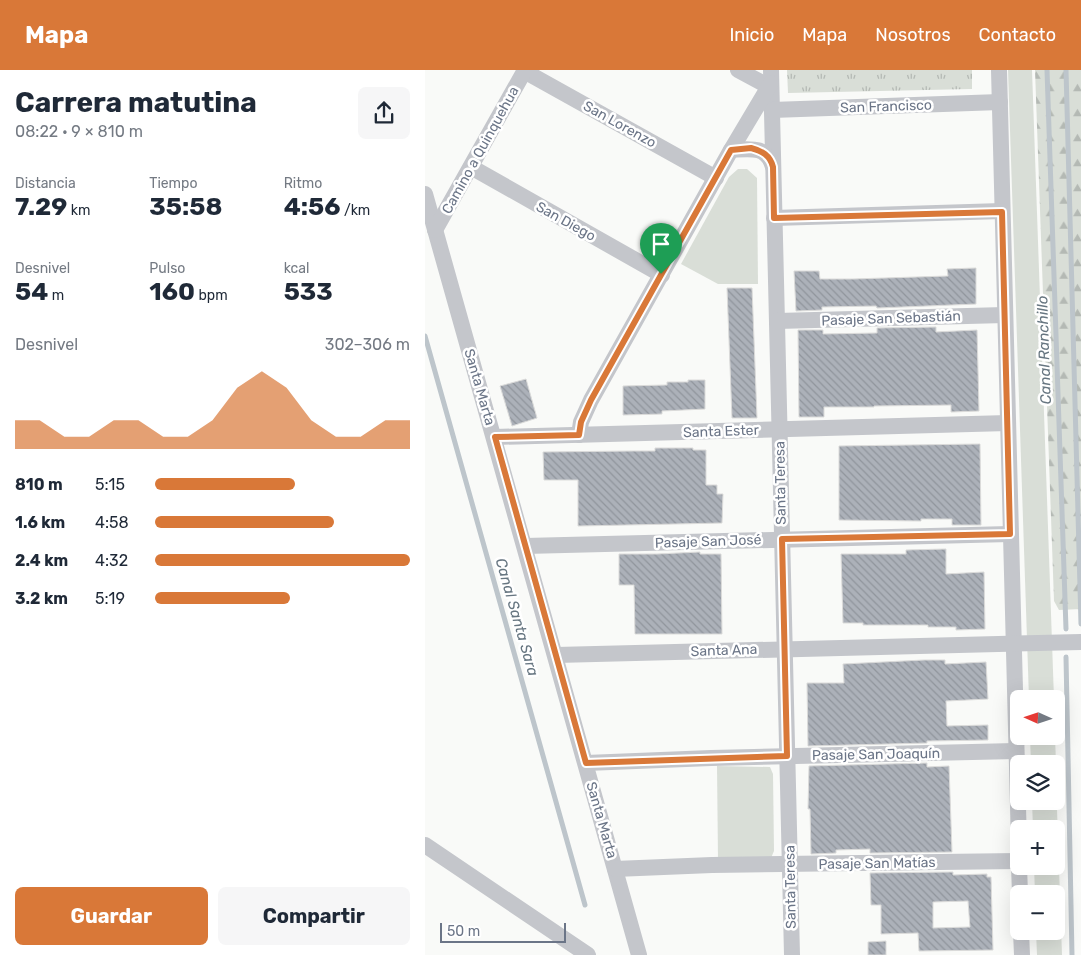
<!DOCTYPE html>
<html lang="es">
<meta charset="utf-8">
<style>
body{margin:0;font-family:Rubik,sans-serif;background:#f6f6f7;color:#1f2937;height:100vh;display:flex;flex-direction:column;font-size:19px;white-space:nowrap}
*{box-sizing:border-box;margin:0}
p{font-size:16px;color:#747a83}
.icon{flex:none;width:28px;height:28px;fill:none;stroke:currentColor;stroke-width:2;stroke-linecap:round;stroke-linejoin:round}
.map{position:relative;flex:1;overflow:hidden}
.sheet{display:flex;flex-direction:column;background:#fff;width:425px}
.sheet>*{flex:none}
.needle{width:32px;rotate:273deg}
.tools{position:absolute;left:585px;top:620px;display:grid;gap:10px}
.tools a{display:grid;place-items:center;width:55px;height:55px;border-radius:8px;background:#fff;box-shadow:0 5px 20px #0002;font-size:25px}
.scale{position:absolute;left:15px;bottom:12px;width:126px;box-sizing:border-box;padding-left:5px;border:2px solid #6b7587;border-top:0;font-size:14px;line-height:18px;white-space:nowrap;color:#6b7587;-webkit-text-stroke:4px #fff;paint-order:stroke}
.pin{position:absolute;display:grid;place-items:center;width:42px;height:42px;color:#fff;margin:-51px -21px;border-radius:50% 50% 50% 0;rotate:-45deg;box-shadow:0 0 5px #0007}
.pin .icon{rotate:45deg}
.round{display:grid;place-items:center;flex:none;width:52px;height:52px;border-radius:8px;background:#f6f6f7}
.summary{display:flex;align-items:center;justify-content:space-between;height:85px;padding:0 15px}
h1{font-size:28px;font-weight:700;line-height:38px}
.figures{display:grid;grid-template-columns:repeat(3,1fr);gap:8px;height:85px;padding:5px 15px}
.figures div{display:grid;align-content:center}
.figures b{font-size:25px;font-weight:700}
.figures small{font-size:14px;font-weight:400}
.figures p{font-size:14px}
.chart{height:140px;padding:10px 15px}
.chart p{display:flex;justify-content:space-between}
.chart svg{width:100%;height:90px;margin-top:5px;fill:#d97838;opacity:.7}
.primary-button{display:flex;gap:10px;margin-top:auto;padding:10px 15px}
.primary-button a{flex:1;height:58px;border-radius:8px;background:#d97838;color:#fff;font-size:20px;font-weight:700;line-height:58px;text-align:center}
.primary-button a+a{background:#f6f6f7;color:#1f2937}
ul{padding:0 15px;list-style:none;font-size:16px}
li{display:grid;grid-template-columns:80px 60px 1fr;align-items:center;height:38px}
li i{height:12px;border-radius:6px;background:#d97838}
header{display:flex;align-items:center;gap:30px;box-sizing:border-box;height:70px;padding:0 25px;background:#d97838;color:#fff}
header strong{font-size:24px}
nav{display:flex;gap:28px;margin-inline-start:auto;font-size:18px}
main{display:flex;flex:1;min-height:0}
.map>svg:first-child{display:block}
</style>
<header>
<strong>Mapa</strong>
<nav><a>Inicio</a><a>Mapa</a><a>Nosotros</a><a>Contacto</a></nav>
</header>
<main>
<section class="sheet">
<div class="summary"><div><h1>Carrera matutina</h1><p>08:22 · 9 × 810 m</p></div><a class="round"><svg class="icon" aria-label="share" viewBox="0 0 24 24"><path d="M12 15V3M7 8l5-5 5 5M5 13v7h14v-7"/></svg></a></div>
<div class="figures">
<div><p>Distancia</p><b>7.29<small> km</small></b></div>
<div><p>Tiempo</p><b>35:58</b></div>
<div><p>Ritmo</p><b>4:56<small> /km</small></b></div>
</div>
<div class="figures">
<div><p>Desnivel</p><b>54<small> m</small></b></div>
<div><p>Pulso</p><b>160<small> bpm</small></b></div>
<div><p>kcal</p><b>533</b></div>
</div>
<div class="chart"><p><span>Desnivel</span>302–306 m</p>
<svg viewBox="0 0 160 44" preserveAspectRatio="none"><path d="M0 44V30L10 30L20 38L30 38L40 30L50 30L60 38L70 38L80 30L90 14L100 6L110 14L120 30L130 38L140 38L150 30L160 30V44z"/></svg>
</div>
<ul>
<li><b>810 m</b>5:15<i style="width:55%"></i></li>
<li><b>1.6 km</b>4:58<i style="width:70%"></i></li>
<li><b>2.4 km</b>4:32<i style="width:100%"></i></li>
<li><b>3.2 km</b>5:19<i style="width:53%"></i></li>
</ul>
<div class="primary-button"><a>Guardar</a><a>Compartir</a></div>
</section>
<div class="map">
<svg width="656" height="885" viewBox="0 0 656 885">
<defs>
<pattern id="grass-tufts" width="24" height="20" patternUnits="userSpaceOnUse" patternTransform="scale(1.25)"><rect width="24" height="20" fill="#d9ded7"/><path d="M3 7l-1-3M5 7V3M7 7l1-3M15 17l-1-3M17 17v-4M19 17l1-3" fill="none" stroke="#b4b9b4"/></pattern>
<pattern id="forest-firs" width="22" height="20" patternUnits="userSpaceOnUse" patternTransform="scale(1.25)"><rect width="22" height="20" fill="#d9ded7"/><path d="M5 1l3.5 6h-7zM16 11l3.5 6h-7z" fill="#b4b9b4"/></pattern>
<pattern id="building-back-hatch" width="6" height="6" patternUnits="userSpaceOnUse" patternTransform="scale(1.25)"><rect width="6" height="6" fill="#acb1b9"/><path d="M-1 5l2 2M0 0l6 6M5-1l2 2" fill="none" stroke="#90959c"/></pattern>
</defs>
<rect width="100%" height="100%" fill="#f9faf8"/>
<path fill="url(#grass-tufts)" d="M362 0H547V19L363 23Z"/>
<path fill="url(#forest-firs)" d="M610 0H656V539L634 540 629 531Z"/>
<g fill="#d9ded7">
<path d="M583 0H607L629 629H604Z"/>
<path d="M313 99H322L332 108 333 214H293L256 194 304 107Z"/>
<path d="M605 666H630L631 694H606Z"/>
<path d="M292 696 345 697 348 704 349 781 346 788 293 790Z"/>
<path d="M631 711 637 885H612L611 861H631V824H610L609 796H631V759H608L607 731H631Z"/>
</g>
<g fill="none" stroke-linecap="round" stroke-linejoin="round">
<g stroke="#bdc5cb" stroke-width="5">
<path d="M622 0 641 559"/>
<path d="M641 0 656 554"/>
<path d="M0 266 160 835"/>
<path d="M641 587 647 885"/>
</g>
</g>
<g fill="url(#building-back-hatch)" stroke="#dbdbda" fill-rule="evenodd">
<path d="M551 198V234L452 238 451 236 397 237V240L371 241 369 201H394L395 209H428L523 206 522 199Z"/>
<path d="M302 218H327L332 348H307Z"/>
<path d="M511 257V262L552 260 554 341 526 342V335L449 336V337H399V347H374L373 260H398V264L452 263V258Z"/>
<path d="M101 309 112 348 87 356 75 316Z"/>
<path d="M263 310H280V339L237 341V344L198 345V316L242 315V312H263Z"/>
<path d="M555 374 556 455H527V449H496V451L414 450V376Z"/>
<path d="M230 378H268V380H281V415H292V424H298L297 453 153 456V410H119L118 382 208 381H230Z"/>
<path d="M521 479V504L559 502 560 559 531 560V557H503V555H438V553H418L416 484H481V480Z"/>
<path d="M275 482V484H296L297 564H210L209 515H194V484H232Z"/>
<path d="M499 590H520V594L561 592 563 629 521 631 522 656 563 655V670L502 671V673L383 676 382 613H419L418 594Z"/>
<path d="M502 693V697L524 696 527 782 445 783V779L411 780V783L386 784 385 739H383L384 696Z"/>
<path d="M528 802V805L562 804V807H566L568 880 494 881 493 863 456 864V835H446L445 803ZM543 831 545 857 508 858V832Z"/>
<path d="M461 871V885H443V872Z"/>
</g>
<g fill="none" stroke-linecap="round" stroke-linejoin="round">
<g stroke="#c4c6cb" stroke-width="16">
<path d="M313 0 343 16"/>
<path d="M346 0 367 885"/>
<path d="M574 0 594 775"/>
<path d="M99 1 291 108"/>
<path d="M347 40 575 32"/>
<path d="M306 80C324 79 342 75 348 97"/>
<path d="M46 97 237 205"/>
<path d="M0 124 214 885"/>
<path d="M349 148 577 141"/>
<path d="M10 160 100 0"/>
<path d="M352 251 580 245"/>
<path d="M154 365 156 352 166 330 306 80 346 13"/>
<path d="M70 367 583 353"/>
<path d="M100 476 585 464"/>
<path d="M131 585 656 572"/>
<path d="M161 693 286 688 591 681"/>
<path d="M0 775 163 885"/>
<path d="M594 796 595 824"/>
<path d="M190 799 287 795 594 791"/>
<path d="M596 861 597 885"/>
</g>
</g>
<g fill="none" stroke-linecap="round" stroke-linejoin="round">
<defs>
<path id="route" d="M326 78C337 81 345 85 348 97L349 148 577 142 585 464 357 469 362 686 161 693 70 367 154 365 156 352 166 330 306 80Z"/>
</defs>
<use href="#route" stroke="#fff" stroke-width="10"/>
<use href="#route" stroke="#d97838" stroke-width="6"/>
</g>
<g text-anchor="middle" stroke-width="5" stroke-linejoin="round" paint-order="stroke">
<g font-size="14" fill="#6b7587" stroke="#fff">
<text transform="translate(461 36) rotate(-2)" y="5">San Francisco</text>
<text transform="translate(195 54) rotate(29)" y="5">San Lorenzo</text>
<text transform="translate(55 80) rotate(-61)" y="5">Camino a Quinquehua</text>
<text transform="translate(141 151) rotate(29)" y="5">San Diego</text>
<text transform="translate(466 248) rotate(-2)" y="5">Pasaje San Sebastián</text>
<text transform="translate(55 317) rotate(74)" y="5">Santa Marta</text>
<text transform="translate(296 361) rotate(-2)" y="5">Santa Ester</text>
<text transform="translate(355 413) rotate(-91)" y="5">Santa Teresa</text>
<text transform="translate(283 471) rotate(-2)" y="5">Pasaje San José</text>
<text transform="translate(299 580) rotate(-2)" y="5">Santa Ana</text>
<text transform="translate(451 684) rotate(-1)" y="5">Pasaje San Joaquín</text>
<text transform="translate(177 750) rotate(74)" y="5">Santa Marta</text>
<text transform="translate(452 793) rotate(-1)" y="5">Pasaje San Matías</text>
<text transform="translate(365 817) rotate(-91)" y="5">Santa Teresa</text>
</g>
<g font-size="15" font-style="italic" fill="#677681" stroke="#fff">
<text transform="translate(619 280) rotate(-92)" y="5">Canal Ranchillo</text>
<text transform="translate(92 547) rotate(74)" y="5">Canal Santa Sara</text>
</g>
</g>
</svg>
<div class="tools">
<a><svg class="needle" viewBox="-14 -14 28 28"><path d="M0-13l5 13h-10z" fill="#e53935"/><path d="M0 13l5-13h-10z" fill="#747a83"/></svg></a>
<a><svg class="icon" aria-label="layers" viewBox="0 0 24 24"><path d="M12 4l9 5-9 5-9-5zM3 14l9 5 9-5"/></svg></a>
<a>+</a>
<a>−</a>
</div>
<div class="scale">50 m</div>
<div class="pin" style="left:236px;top:204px;background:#1e9e55"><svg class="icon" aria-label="arrive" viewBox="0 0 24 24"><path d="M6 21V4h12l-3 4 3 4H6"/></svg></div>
</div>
</main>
